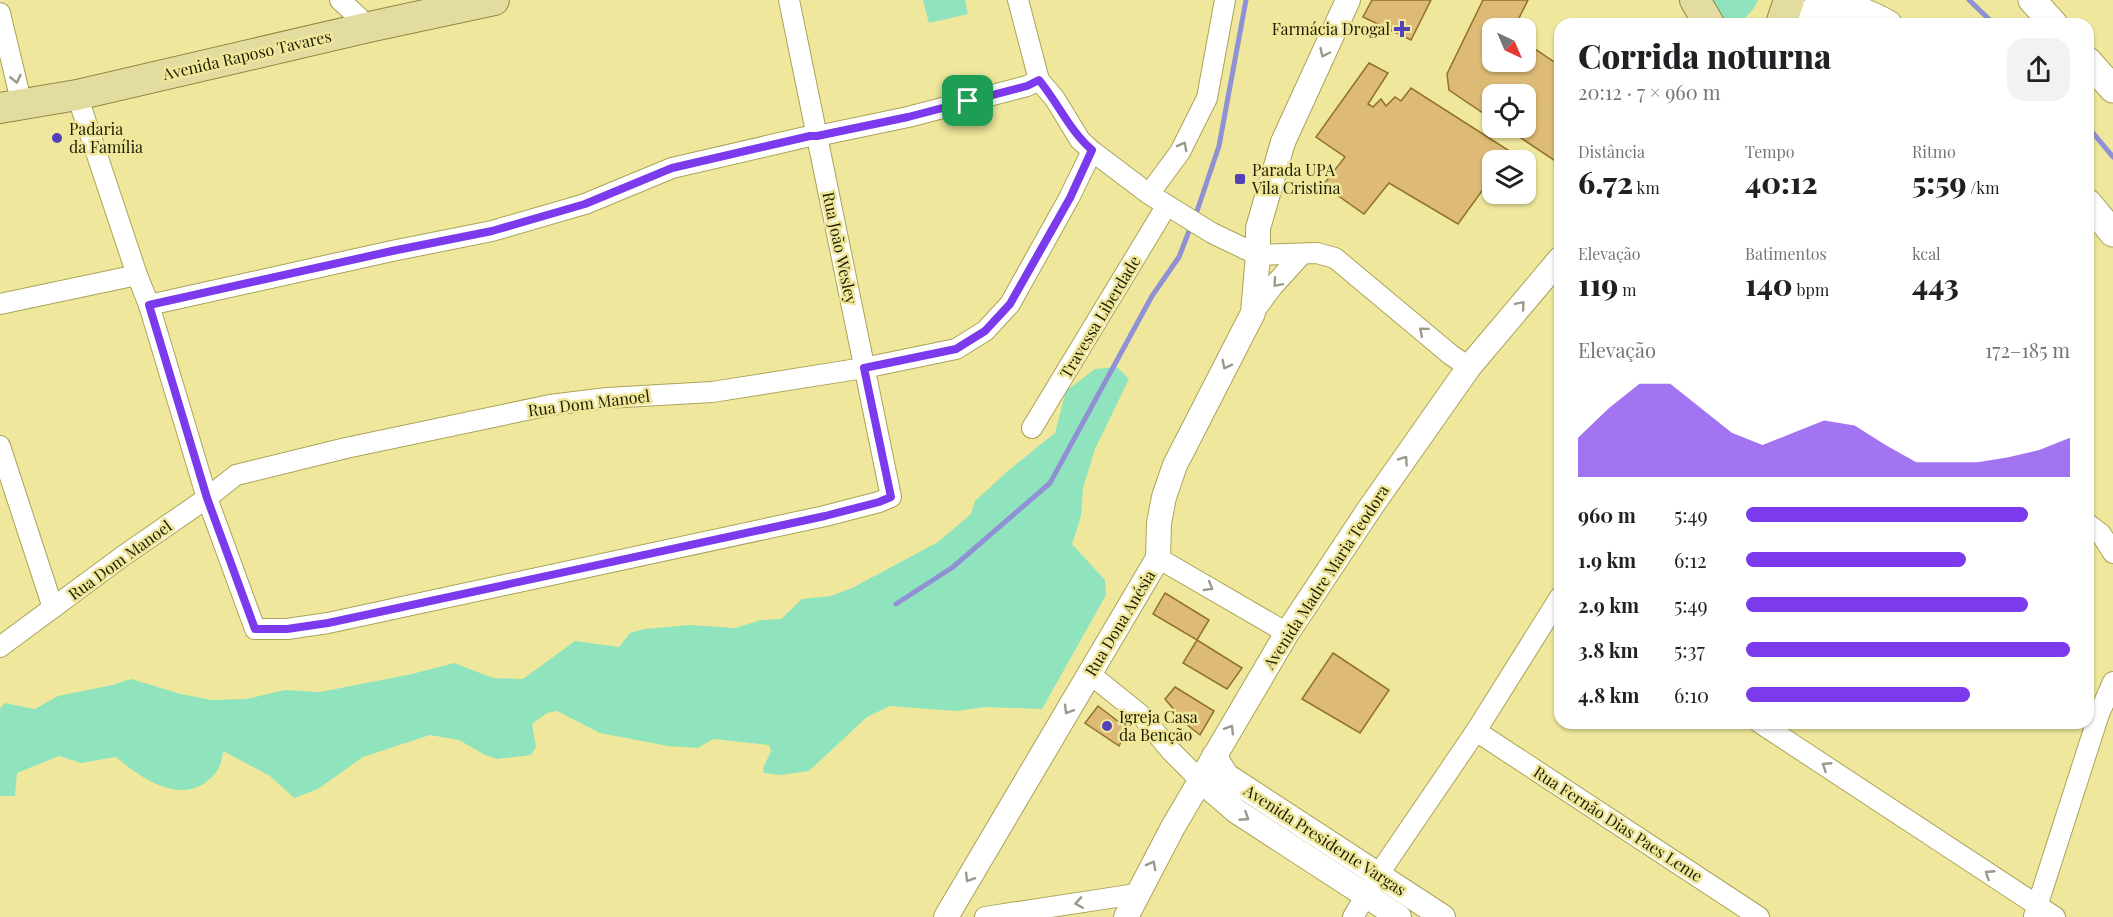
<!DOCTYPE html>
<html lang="pt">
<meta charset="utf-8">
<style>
body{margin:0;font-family:"Playfair Display",serif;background:#f2f2f2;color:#202124;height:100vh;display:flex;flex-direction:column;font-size:22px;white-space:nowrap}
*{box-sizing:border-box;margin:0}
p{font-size:20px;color:#757577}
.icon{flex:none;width:33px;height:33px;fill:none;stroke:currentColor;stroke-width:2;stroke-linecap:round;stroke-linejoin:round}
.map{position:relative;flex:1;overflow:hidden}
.drawer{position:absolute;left:1554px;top:18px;width:540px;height:711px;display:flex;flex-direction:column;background:#fff;border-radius:18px;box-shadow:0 2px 4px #0004}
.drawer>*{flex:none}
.needle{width:39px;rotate:136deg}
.controls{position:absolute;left:1482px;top:18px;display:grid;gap:12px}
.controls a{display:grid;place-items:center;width:54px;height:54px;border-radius:12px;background:#fff;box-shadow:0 2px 4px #0004;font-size:30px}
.pin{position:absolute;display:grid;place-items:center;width:51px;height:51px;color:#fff;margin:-26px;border-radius:12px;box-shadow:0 3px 9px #0006}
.round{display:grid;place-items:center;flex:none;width:63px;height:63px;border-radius:18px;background:#f2f2f2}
.head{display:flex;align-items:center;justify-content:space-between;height:102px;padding:0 24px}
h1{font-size:33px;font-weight:800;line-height:45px}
.figures{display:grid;grid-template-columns:repeat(3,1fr);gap:9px;height:102px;padding:6px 24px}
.figures div{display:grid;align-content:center}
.figures b{font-size:30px;font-weight:800}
.figures small{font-size:16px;font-weight:400}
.figures p{font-size:16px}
.chart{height:168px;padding:12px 24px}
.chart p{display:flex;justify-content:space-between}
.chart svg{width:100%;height:108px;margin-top:6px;fill:#7c3aed;opacity:.7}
ul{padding:0 24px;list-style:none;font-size:20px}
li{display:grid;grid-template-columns:96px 72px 1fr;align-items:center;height:45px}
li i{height:15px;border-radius:8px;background:#7c3aed}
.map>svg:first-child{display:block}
</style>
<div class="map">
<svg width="2113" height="917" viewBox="0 0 2113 917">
<rect width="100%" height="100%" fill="#efe89c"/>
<g fill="#90e4bd">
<path d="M923 0H965L968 14 929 23Z"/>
<path d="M1699 0H1758C1753 13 1736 31 1720 21 1712 16 1706 6 1699 0Z"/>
<path d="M1117 367 1129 379 1095 449 1083 488 1081 516 1072 544 1105 580 1106 595 1042 709 985 707 956 711 890 706 867 717 809 771 779 775 764 773 763 768 771 751 769 745 713 739 698 748 668 746 600 733 557 711 547 713 532 724 536 747 531 755 497 759 485 755 459 740 430 735 363 757 318 789 294 798 270 776 223 751C222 765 217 774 206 782 178 804 138 776 116 757L81 763 59 756 17 773 15 796H0V709L4 703 35 709 58 696 112 685 131 679 181 694 212 700 246 699 285 690 320 692 412 674 454 663 493 678 523 679 575 641 619 647 630 633 644 629 690 625 735 628 761 620 781 619 802 599 831 596 852 588 938 542 971 514 975 501 1009 470 1055 433 1066 391 1095 369Z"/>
</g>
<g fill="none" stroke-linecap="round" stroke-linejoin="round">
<g stroke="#9091d5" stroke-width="5">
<path d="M1969 0 1994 24"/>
<path d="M2088 127 2113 157"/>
<path d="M1195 217 1219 146 1246 0"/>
<path d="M896 604 953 567 1050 483 1152 296 1179 257 1191 226"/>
</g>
</g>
<g fill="#ddba75" stroke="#91712b" stroke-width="1.5">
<path d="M1372 0H1431L1411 40 1363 17Z"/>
<path d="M1483 0H1528L1514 28H1492V62H1526V43L1560 66V164L1506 128H1526V94H1492V119L1449 90 1447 74Z"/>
<path d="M1369 63 1388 73 1368 104 1373 107 1381 99 1386 106 1395 97 1401 101 1411 88 1511 152 1505 160H1492V177L1458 224 1389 183 1364 214 1323 185 1345 157 1316 137Z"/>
<path d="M1165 593 1209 620 1197 640 1153 614Z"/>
<path d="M1197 640 1242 668 1227 689 1183 663Z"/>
<path d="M1333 653 1389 690 1360 733 1302 699Z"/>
<path d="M1175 687 1214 711 1200 735 1186 724 1165 699Z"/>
<path d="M1098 706 1128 729 1119 746 1085 723Z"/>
</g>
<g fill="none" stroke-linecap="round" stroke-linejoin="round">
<defs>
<g id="minor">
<path d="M340 0 369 27"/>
<path d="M1018 0 1039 80 1055 99 1080 140 1092 151 1149 194 1212 233 1258 255 1317 253 1335 258 1451 355 1469 367"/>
<path d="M0 13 22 105"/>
<path d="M77 95 137 275 149 305 207 498 255 629H287L328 623 825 516 879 502 891 497 789 0"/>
<path d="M1149 194 1180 152 1207 98 1225 0"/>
<path d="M0 304 137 275"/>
<path d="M149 305 392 251 492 231 585 204 672 168 810 136H817L908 117 1027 86 1039 80"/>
<path d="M1253 313 1273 286 1302 254"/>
<path d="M1032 428 1167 205"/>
<path d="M0 446 53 608"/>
<path d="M2088 524 2101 534 2113 553"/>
<path d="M1158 558 1287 633"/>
<path d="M0 647 123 556 207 498 236 475 346 448 550 405 607 398 712 392 864 368 956 349 985 331 1010 304 1069 198 1092 151"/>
<path d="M1090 674 1141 715 1171 751 1200 780"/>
<path d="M1760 723 2055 917"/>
<path d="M1476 731 1759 917"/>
<path d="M2034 916 2099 714 2113 682"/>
<path d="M985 917 1136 894"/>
<path d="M1353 917 1378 875 1476 731 1560 597"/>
</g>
<g id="tertiary">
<path d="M1214 756 1227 776 1443 917"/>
<path d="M1200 780 1236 811 1399 917"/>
<path d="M946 917 1158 558 1159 523 1164 497 1175 465 1253 313 1258 255V228L1283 142 1348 0"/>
<path d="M1126 917 1173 827 1287 633 1368 511 1469 367 1560 259"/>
</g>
<g id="secondary">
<path d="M2032 0 2054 24"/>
<path d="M1785 24C1827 3 1847 0 1888 24"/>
<path d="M2088 61 2113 89"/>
<path d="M2088 203 2113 233"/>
</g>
<g id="primary">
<path d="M1695 0 1709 24"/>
<path d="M1781 24 1789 0"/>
<path d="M0 108 77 95 369 27 494 0"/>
</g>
</defs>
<use href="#minor" stroke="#aba359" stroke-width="22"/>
<use href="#tertiary" stroke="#aba359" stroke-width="26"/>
<use href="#secondary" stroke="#aba359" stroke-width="29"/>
<use href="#primary" stroke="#918940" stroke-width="32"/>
<use href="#minor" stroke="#fff" stroke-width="20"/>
<use href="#tertiary" stroke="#fff" stroke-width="24"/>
<use href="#secondary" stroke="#fff" stroke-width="27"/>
<use href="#primary" stroke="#e2dca1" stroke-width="30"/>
</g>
<defs><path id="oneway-chevron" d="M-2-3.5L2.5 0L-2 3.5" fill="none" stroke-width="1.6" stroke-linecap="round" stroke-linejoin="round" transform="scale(1.5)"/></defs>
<g stroke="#9a998c">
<use href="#oneway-chevron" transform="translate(1324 53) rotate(115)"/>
<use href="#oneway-chevron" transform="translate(16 79) rotate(77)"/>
<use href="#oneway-chevron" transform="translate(1183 146) rotate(-62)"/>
<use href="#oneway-chevron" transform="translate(1277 283) rotate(131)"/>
<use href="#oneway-chevron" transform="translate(1521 305) rotate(-50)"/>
<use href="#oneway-chevron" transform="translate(1423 331) rotate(-140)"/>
<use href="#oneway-chevron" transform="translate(1226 365) rotate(117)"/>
<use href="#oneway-chevron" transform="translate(1404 460) rotate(-55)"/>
<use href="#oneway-chevron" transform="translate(1209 587) rotate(30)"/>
<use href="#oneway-chevron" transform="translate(1068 710) rotate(121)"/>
<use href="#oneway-chevron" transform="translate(1230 729) rotate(-59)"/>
<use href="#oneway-chevron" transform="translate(1826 766) rotate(-147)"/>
<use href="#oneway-chevron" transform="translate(1245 817) rotate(33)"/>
<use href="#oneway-chevron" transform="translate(1152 865) rotate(-62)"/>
<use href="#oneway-chevron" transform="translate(1989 874) rotate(-147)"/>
<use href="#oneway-chevron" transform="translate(969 878) rotate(121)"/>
<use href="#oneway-chevron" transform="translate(1079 903) rotate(171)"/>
</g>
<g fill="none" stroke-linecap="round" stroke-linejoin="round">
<defs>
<path id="route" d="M1039 80C1058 103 1070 131 1092 150L1070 198 1010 304 985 331 956 349 864 368 891 497 879 502 825 516 328 623 287 629H255L207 498 149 305 392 251 492 231 585 204 672 168 810 136H817L908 117 1027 86Z"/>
</defs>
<use href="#route" stroke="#fff" stroke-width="12"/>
<use href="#route" stroke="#7c3aed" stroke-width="8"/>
</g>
<g fill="#5241b8" stroke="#efe89c" stroke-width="2">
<path d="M1399 20h6v6h6v6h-6v6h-6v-6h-6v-6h6z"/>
<circle cx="57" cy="138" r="6"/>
<rect x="1234" y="173" width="12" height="12" rx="3"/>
<circle cx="1107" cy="726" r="6"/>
</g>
<g text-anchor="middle" stroke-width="5" stroke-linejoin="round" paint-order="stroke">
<g font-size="16" fill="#1f1c00" stroke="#efe89c" text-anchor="start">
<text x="1390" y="35" text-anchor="end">Farmácia Drogal</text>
<text x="69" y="135">Padaria<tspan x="69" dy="18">da Família</tspan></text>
<text x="1252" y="176">Parada UPA<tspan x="1252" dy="18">Vila Cristina</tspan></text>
<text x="1119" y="723">Igreja Casa<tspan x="1119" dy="18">da Benção</tspan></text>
</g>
<g font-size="16" fill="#1f1c00" stroke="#efe89c">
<text transform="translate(247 55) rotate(-13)" y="6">Avenida Raposo Tavares</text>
<text transform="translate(840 248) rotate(78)" y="6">Rua João Wesley</text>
<text transform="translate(1100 317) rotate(-59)" y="6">Travessa Liberdade</text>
<text transform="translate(589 403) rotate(-7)" y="6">Rua Dom Manoel</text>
<text transform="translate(120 560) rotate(-36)" y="6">Rua Dom Manoel</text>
<text transform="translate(1326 577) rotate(-57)" y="6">Avenida Madre Maria Teodora</text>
<text transform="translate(1120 623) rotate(-59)" y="6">Rua Dona Anésia</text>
<text transform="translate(1618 824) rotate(33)" y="6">Rua Fernão Dias Paes Leme</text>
<text transform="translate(1325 840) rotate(33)" y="6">Avenida Presidente Vargas</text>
</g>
</g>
</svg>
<div class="controls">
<a><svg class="needle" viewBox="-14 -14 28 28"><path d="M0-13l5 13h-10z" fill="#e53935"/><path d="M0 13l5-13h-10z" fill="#757577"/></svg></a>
<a><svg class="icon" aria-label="locate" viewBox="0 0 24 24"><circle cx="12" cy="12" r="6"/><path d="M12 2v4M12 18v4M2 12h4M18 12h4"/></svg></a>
<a><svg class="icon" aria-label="layers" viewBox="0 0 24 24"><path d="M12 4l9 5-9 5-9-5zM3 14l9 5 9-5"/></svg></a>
</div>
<div class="pin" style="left:968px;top:101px;background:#1e9e55"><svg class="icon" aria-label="arrive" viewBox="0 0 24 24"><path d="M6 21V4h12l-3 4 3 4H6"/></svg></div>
<section class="drawer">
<div class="head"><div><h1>Corrida noturna</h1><p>20:12 · 7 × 960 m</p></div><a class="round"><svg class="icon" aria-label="share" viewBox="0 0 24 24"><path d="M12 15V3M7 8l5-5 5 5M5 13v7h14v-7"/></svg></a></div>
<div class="figures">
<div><p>Distância</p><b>6.72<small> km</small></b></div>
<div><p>Tempo</p><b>40:12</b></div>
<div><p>Ritmo</p><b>5:59<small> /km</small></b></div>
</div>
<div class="figures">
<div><p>Elevação</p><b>119<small> m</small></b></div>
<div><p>Batimentos</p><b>140<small> bpm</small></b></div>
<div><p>kcal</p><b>443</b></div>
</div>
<div class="chart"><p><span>Elevação</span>172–185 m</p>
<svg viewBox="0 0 160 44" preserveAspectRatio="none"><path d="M0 44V28L10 16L20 6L30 6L40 16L50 26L60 31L70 26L80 21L90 23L100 31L110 38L120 38L130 38L140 36L150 33L160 28V44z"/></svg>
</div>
<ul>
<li><b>960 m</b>5:49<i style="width:87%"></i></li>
<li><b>1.9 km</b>6:12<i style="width:68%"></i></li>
<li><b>2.9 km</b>5:49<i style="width:87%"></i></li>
<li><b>3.8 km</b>5:37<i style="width:100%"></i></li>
<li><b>4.8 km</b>6:10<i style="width:69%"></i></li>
</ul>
</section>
</div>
